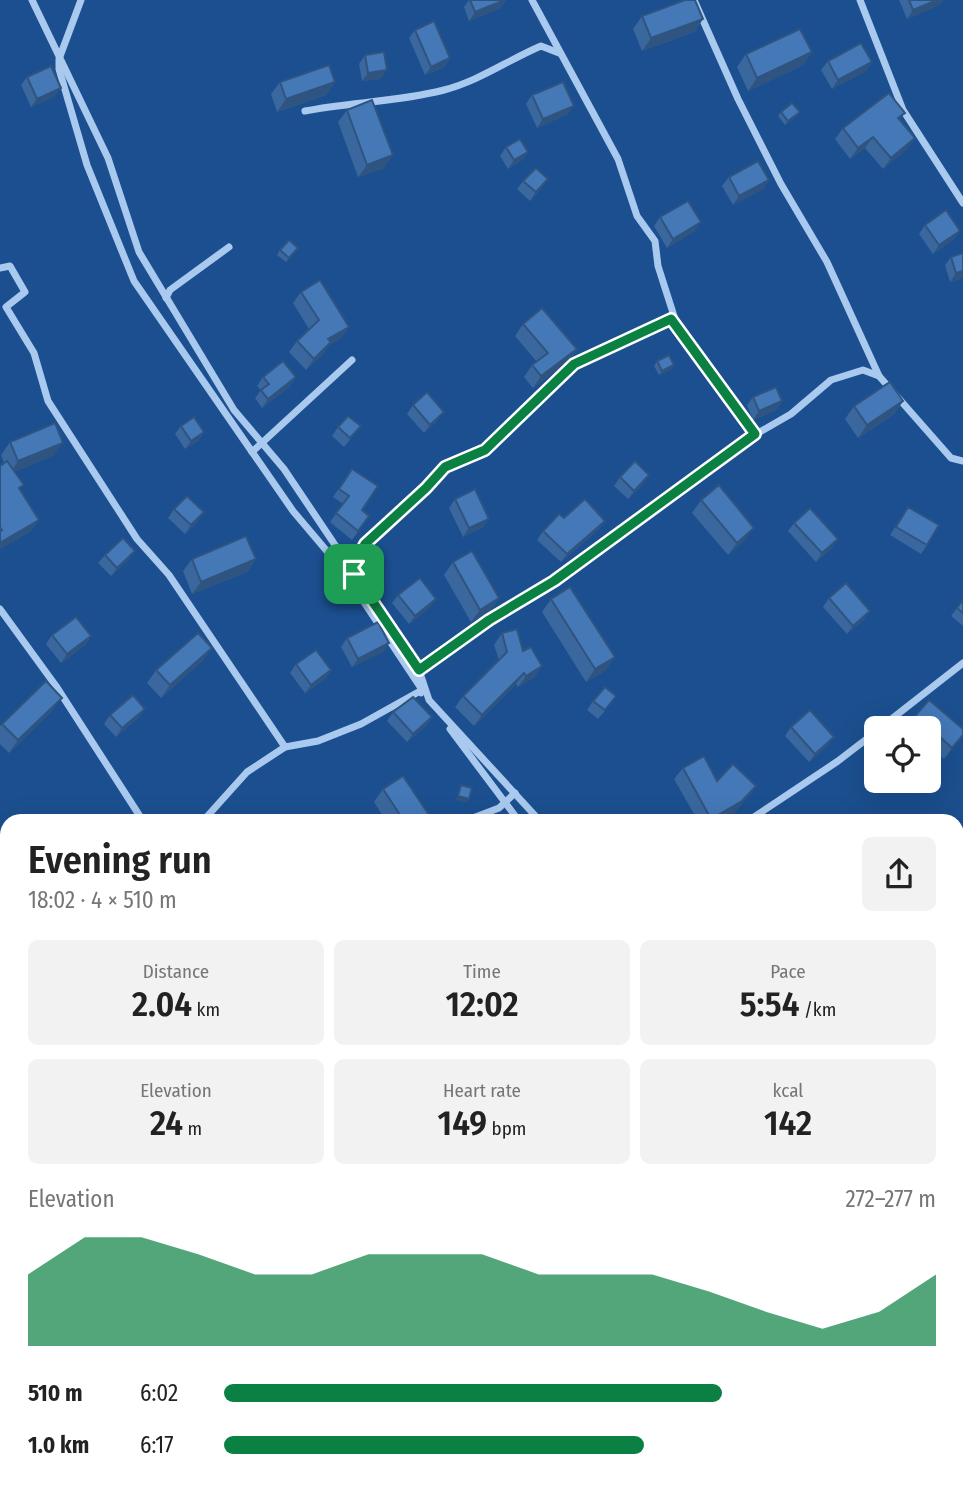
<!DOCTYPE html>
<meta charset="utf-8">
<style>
body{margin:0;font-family:"Fira Sans Condensed",sans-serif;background:#f2f2f2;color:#222;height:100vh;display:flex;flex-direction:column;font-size:26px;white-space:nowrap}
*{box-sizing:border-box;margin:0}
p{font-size:23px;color:#767676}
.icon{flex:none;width:38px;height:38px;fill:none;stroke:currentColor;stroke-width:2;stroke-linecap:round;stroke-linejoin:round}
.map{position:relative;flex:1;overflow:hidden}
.side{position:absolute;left:0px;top:814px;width:964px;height:674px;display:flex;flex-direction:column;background:#fff;border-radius:21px 21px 0 0;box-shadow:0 7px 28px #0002}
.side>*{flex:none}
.fabs{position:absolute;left:864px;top:716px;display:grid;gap:14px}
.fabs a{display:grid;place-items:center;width:77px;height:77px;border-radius:10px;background:#fff;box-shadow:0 7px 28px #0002;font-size:35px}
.pin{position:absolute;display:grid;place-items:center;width:60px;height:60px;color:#fff;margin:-30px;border-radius:14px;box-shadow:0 4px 10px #0006}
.round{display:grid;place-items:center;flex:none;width:74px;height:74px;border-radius:10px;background:#f2f2f2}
.headline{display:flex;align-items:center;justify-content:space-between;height:119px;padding:0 28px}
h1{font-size:38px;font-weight:600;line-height:52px}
.stats{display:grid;grid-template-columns:repeat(3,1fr);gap:10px;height:119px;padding:7px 28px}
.stats div{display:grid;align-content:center;border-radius:10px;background:#f2f2f2;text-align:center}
.stats b{font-size:35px;font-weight:600}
.stats small{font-size:19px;font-weight:400}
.stats p{font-size:19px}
.chart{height:196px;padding:14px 28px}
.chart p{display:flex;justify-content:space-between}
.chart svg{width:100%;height:126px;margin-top:7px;fill:#0b8043;opacity:.7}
ul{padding:0 28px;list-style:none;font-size:23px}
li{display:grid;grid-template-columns:112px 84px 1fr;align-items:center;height:52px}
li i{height:18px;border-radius:9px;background:#0b8043}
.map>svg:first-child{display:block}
</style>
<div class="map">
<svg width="963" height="1487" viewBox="0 0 963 1487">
<rect width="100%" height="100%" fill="#1b4f8f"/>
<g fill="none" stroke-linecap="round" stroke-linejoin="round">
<g stroke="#a9c9ee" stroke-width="7">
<path d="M32 0 108 158 139 252 234 410 284 469 419 670 429 700 540 821"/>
<path d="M81 0 59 59V69L87 165 134 281 293 511 342 569 423 691"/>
<path d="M694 0 738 99 781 184 827 262 879 376 951 458 963 461"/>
<path d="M860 0 903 110 963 203"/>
<path d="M305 111C350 102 398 102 444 90 479 81 508 60 541 46L559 53"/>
<path d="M0 268 10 266 25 292 6 307 34 353 48 401 137 539 169 575 285 747"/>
<path d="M166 298 170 290 229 247"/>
<path d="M672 319 755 434"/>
<path d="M252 452 352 360"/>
<path d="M354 573 356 560 365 544 426 488 445 467 485 450 574 364 668 323 674 316 658 266 655 241 637 216 618 159 532 0"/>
<path d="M0 609 56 686 143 821"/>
<path d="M419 670 489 619 554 581 732 448 791 414 831 380 863 370 879 376"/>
<path d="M880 728 963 663"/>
<path d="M450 729 519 821"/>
<path d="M203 821 247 772 285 747 318 741 361 724 422 690 421 693"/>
<path d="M465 821 499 808 515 793"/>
<path d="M748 821 838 761 877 731"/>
<path d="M957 852 963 848"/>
<path d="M0 869 7 878"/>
<path d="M0 1019 7 1016"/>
<path d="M957 1037 963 1031"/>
<path d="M0 1193 7 1188"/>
<path d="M0 1376 7 1370"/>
<path d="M957 1455 963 1463"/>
<path d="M257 1480 259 1487"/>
<path d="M592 1480 597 1487"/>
<path d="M781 1480 785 1487"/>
<path d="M100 1487 108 1480"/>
<path d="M380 1487 389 1480"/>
</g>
</g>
<g fill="#3a679d">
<path d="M469 0H506L500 8 469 21 464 7Z"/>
<path d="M899 0H943L939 5 907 19Z"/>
<path d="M642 16 703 19 694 32 642 51 633 29Z"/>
<path d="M415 30 450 58 444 67 425 75 409 38Z"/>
<path d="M812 52 803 65 748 91 737 67 746 54Z"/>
<path d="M365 55 381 79 362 81 359 64Z"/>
<path d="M828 61 872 62 866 71 832 89 821 70Z"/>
<path d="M27 77 55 96 31 107 21 85Z"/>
<path d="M280 82H335L326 95 277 112 271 94Z"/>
<path d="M532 95 568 114 537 128 526 104Z"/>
<path d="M347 110 384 168 358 177 338 122Z"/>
<path d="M781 112 797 116 785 125 778 116Z"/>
<path d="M900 120 907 149 883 169 865 148 850 159 835 139 843 128Z"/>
<path d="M506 147 528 152 522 160 508 169 500 156Z"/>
<path d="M729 177 769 180 763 189 733 205 722 186Z"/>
<path d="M523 181 542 188 530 201 517 189Z"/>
<path d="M660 217 695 231 667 248 654 226Z"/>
<path d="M925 225 960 231 954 239 933 254 919 234Z"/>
<path d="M280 250 295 252 286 262 277 255Z"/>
<path d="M963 253V278L950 282 945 265 951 257Z"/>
<path d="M301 292 349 327 341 338 329 345 323 354 306 370 289 352 297 341 309 329 293 303Z"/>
<path d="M523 324 577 349 569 361 533 388 524 377 532 365 537 362 515 336Z"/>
<path d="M657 361 674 365 671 369 659 375 654 366Z"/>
<path d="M263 377H296L290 386 262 408 255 398 261 390 257 386Z"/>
<path d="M753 397 782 401 776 410 753 420 747 405Z"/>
<path d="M903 401 894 414 858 438 845 419 854 406Z"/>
<path d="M413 405 438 420 424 433 407 414Z"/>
<path d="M181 426 204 432 198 441 185 449 175 434Z"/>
<path d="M361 426 344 447 332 436 338 427Z"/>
<path d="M10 442 54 455 14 472 20 489 31 531 0 549V466L4 463 1 455Z"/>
<path d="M352 469 362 510 369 516 352 540 330 522 343 504 333 497Z"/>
<path d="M620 477 643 484 628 499 614 486Z"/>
<path d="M455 499 489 519 483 527 463 537 449 508Z"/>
<path d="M701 500 745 540 728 555 692 513Z"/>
<path d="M908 507 927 545 921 554 890 535Z"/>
<path d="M174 509 198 521 185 534 168 518Z"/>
<path d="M564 518 605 521 599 529 561 562 537 540 543 531Z"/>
<path d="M794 523 832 548 816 562 788 531Z"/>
<path d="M135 551 129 559 111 576 98 563 105 555Z"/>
<path d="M192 559H256L247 572 192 594 183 571Z"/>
<path d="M453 562 499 598 490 611 471 622 444 575Z"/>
<path d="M398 595 430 607 409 624 392 603Z"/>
<path d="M829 598 864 620 847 634 823 607Z"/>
<path d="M551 599 606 670 586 682 542 612Z"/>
<path d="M963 600V626L951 616Z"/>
<path d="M502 633 523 651 535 677 518 687 516 684 474 726 455 707 463 696 499 660 494 645Z"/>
<path d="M52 635 91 636 85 645 61 663 46 644Z"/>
<path d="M347 638 389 643 383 652 352 667 341 647Z"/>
<path d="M212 648 203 660 161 698 147 683 156 670Z"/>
<path d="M296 664 331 670 325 679 305 693 290 673Z"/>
<path d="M593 701 610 705 598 719 587 710Z"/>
<path d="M145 709 139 717 116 737 104 724 110 715Z"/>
<path d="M53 710 9 753 0 744V726L2 724Z"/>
<path d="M393 712 432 717 426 726 407 742 387 721Z"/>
<path d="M915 716 963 729V736L944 759 932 748 929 728 907 727Z"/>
<path d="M791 727 828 745 809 762 785 736Z"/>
<path d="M683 768 717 781 756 786 748 797 734 813 720 821H698L674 779Z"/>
<path d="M383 789 433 821H386L374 802Z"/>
<path d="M963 870V905L957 894V873Z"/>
<path d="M963 969V1020L957 1025V973Z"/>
<path d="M160 1480H175L168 1487H166Z"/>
<path d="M461 1480H479L474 1487H468Z"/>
<path d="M935 1480H957L963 1487H938Z"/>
</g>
<g fill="#305480">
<path d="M506 0 500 8 469 21 475 12Z"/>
<path d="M937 0H943L939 5 907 19 913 10Z"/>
<path d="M703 19 694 32 642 51 651 38Z"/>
<path d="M812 52 803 65 748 91 757 78Z"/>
<path d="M450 58 444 67 425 75 431 67Z"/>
<path d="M872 62 866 71 832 89 838 80Z"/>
<path d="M387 70 381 79 362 81 368 73Z"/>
<path d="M335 82 326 95 277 112 286 99Z"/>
<path d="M61 88 55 96 31 107 37 99Z"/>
<path d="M574 106 568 114 537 128 543 119Z"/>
<path d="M800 112 797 116 785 125 788 121Z"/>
<path d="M873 137 865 148 850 159 858 148Z"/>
<path d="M915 138 907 149 883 169 891 158Z"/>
<path d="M528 152 522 160 508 169 514 160Z"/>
<path d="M393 155 384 168 358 177 367 165Z"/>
<path d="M548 179 542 188 530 201 536 192Z"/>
<path d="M769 180 763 189 733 205 739 196Z"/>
<path d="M701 222 695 231 667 248 673 239Z"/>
<path d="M960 231 954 239 933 254 939 245Z"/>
<path d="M963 271V278L950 282 956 273Z"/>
<path d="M349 327 341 338 329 345 323 354 306 370 328 339Z"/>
<path d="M577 349 569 361 533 388 541 376Z"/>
<path d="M674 365 671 369 659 375 662 371Z"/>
<path d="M296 377 290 386 262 408 268 399Z"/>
<path d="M782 401 776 410 753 420 759 411Z"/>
<path d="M903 401 894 414 858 438 867 425Z"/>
<path d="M444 412 438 420 424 433 430 425Z"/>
<path d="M204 432 198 441 185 449 191 441Z"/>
<path d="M63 443 54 455 9 474 18 461Z"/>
<path d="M649 475 643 484 628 499 634 491Z"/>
<path d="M204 512 198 521 185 534 191 525Z"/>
<path d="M489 519 483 527 463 537 469 528Z"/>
<path d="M39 520 31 531 0 549V543Z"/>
<path d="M605 521 599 529 561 562 567 554Z"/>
<path d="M754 528 745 540 728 555 737 543Z"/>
<path d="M838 539 832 548 816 562 822 553Z"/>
<path d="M135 551 129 559 111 576 117 568Z"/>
<path d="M256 559 247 572 192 594 201 582Z"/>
<path d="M499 598 490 611 471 622 480 610Z"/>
<path d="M436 599 430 607 409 624 415 616Z"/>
<path d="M870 611 864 620 847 634 853 626Z"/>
<path d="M91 636 85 645 61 663 67 654Z"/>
<path d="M389 643 383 652 352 667 358 659Z"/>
<path d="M212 648 203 660 161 698 170 685Z"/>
<path d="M615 657 606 670 586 682 595 669Z"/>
<path d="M542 666 535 677 518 687 526 676Z"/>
<path d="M331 670 325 679 305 693 311 685Z"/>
<path d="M524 673 516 684 474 726 482 715Z"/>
<path d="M62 698 53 710 9 753 18 740Z"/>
<path d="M145 709 139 717 116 737 122 728Z"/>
<path d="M432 717 426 726 407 742 413 734Z"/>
<path d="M963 735 958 743 944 759 952 748Z"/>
<path d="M834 737 828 745 809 762 815 754Z"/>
<path d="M756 786 748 797 734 813 720 821H710Z"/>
<path d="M458 796 469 799 466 803 455 800Z"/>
<path d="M7 1237V1242L0 1247V1242Z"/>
<path d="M7 1412V1415L0 1420V1417Z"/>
</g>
<g fill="#4478b7" stroke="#305480" stroke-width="2">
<path d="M470 0H505L475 12Z"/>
<path d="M685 0H695L703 19 651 38 642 16Z"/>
<path d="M909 0H937L913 10Z"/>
<path d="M434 21 450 58 431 67 415 30Z"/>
<path d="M800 29 812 52 757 78 746 54Z"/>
<path d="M861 43 872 62 838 80 828 61Z"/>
<path d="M384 52 387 70 368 73 365 55Z"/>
<path d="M329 65 335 82 286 99 280 82Z"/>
<path d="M51 66 61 88 37 99 27 77Z"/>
<path d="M563 82 574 106 543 119 532 95Z"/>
<path d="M889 93 905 113 898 118 915 138 891 158 873 137 858 148 843 128Z"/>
<path d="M372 100 393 155 367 165 347 110Z"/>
<path d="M792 103 800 112 788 121 781 112Z"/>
<path d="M520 139 528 152 514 160 506 147Z"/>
<path d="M758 161 769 180 739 196 729 177Z"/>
<path d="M536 168 548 179 536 192 523 181Z"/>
<path d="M688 201 701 222 673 239 660 217Z"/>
<path d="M946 210 960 231 939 245 925 225Z"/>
<path d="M289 240 298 248 289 258 280 250Z"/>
<path d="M963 253V271L956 273 951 257Z"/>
<path d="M320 280 349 327 328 339 331 342 314 359 297 341 319 320 301 292Z"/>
<path d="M542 308 577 349 541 376 532 365 548 353 523 324Z"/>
<path d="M669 355 674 365 662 371 657 361Z"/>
<path d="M283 361 296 377 268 399 261 390 269 384 263 377Z"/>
<path d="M890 382 903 401 867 425 854 406Z"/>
<path d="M776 387 782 401 759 411 753 397Z"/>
<path d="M427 392 444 412 430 425 413 405Z"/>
<path d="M348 416 361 426 350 438 338 427Z"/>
<path d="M194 417 204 432 191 441 181 426Z"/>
<path d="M55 423 63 443 18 461 10 442Z"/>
<path d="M7 461 24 485 19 488 39 520 0 543V531L2 530 0 527V466Z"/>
<path d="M635 461 649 475 634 491 620 477Z"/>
<path d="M352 469 378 486 362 510 369 516 358 531 336 513 349 496 339 489Z"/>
<path d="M719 485 754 528 737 543 701 500Z"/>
<path d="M475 489 489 519 469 528 455 499Z"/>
<path d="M187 496 204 512 191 525 174 509Z"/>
<path d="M585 499 605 521 567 554 543 531 559 514 564 518Z"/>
<path d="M908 507 939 525 927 545 896 527Z"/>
<path d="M810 508 838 539 822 553 794 523Z"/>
<path d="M246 536 256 559 201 582 192 559Z"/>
<path d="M123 538 135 551 117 568 105 555Z"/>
<path d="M472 551 499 598 480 610 453 562Z"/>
<path d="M420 578 436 599 415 616 398 595Z"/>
<path d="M846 583 870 611 853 626 829 598Z"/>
<path d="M570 587 615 657 595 669 551 599Z"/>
<path d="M963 600V613L957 608Z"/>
<path d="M76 617 91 636 67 654 52 635Z"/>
<path d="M378 622 389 643 358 659 347 638Z"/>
<path d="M517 629 523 651 531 647 542 666 526 676 524 673 482 715 463 696 507 652 502 633Z"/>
<path d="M198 633 212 648 170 685 156 670Z"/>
<path d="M316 650 331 670 311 685 296 664Z"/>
<path d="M46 681 62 698 18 740 2 724Z"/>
<path d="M605 687 616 696 605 710 593 701Z"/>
<path d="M133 695 145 709 122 728 110 715Z"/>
<path d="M413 697 432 717 413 734 393 712Z"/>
<path d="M929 700 963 729V735L952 748 940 737 929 748V728H928V727L915 716Z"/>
<path d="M810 710 834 737 815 754 791 727Z"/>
<path d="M890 723 896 728H884Z"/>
<path d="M704 756 717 781 733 764 756 786 742 801 711 819 683 768Z"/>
<path d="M403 776 433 821H404L383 789Z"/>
<path d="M461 785 472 788 469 799 458 796Z"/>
<path d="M963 870V886L957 875V873Z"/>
<path d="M963 969V1013L957 1004V973Z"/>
<path d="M0 1154 5 1165 0 1167Z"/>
<path d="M0 1209 7 1220V1237L0 1242Z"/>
<path d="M7 1393V1412L0 1417V1398Z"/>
<path d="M963 1458V1487H953L950 1480H957V1461Z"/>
<path d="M221 1480H239L242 1487H210L209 1485Z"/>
<path d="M551 1480H585L579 1487H544Z"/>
<path d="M658 1480H685L679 1487H651Z"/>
<path d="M759 1480H772L779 1487H753Z"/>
<path d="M874 1480H877L881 1487H863Z"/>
</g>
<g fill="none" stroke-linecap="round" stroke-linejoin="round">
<defs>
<path id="route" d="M671 319 755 434 554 581 489 620 419 670 354 574 356 561 365 544 426 488 445 467 485 450 574 364Z"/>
</defs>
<use href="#route" stroke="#fff" stroke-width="14"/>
<use href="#route" stroke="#0b8043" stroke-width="9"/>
</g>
</svg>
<div class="fabs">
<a><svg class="icon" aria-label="locate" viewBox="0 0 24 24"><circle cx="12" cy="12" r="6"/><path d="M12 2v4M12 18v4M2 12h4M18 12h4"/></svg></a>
</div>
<div class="pin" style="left:354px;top:574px;background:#1e9e55"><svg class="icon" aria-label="arrive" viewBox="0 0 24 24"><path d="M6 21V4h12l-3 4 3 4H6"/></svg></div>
<section class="side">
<div class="headline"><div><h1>Evening run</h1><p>18:02 · 4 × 510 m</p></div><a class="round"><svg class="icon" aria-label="share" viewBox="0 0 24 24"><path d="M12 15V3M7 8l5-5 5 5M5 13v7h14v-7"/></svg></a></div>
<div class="stats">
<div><p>Distance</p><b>2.04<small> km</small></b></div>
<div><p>Time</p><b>12:02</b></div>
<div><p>Pace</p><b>5:54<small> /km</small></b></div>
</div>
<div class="stats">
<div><p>Elevation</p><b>24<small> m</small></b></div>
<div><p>Heart rate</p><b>149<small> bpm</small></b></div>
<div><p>kcal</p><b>142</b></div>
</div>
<div class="chart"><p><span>Elevation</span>272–277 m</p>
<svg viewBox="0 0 160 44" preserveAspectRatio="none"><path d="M0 44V19L10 6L20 6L30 12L40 19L50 19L60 12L70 12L80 12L90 19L100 19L110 19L120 25L130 32L140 38L150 32L160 19V44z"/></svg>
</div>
<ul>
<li><b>510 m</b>6:02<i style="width:70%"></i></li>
<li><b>1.0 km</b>6:17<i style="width:59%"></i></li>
</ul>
</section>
</div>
